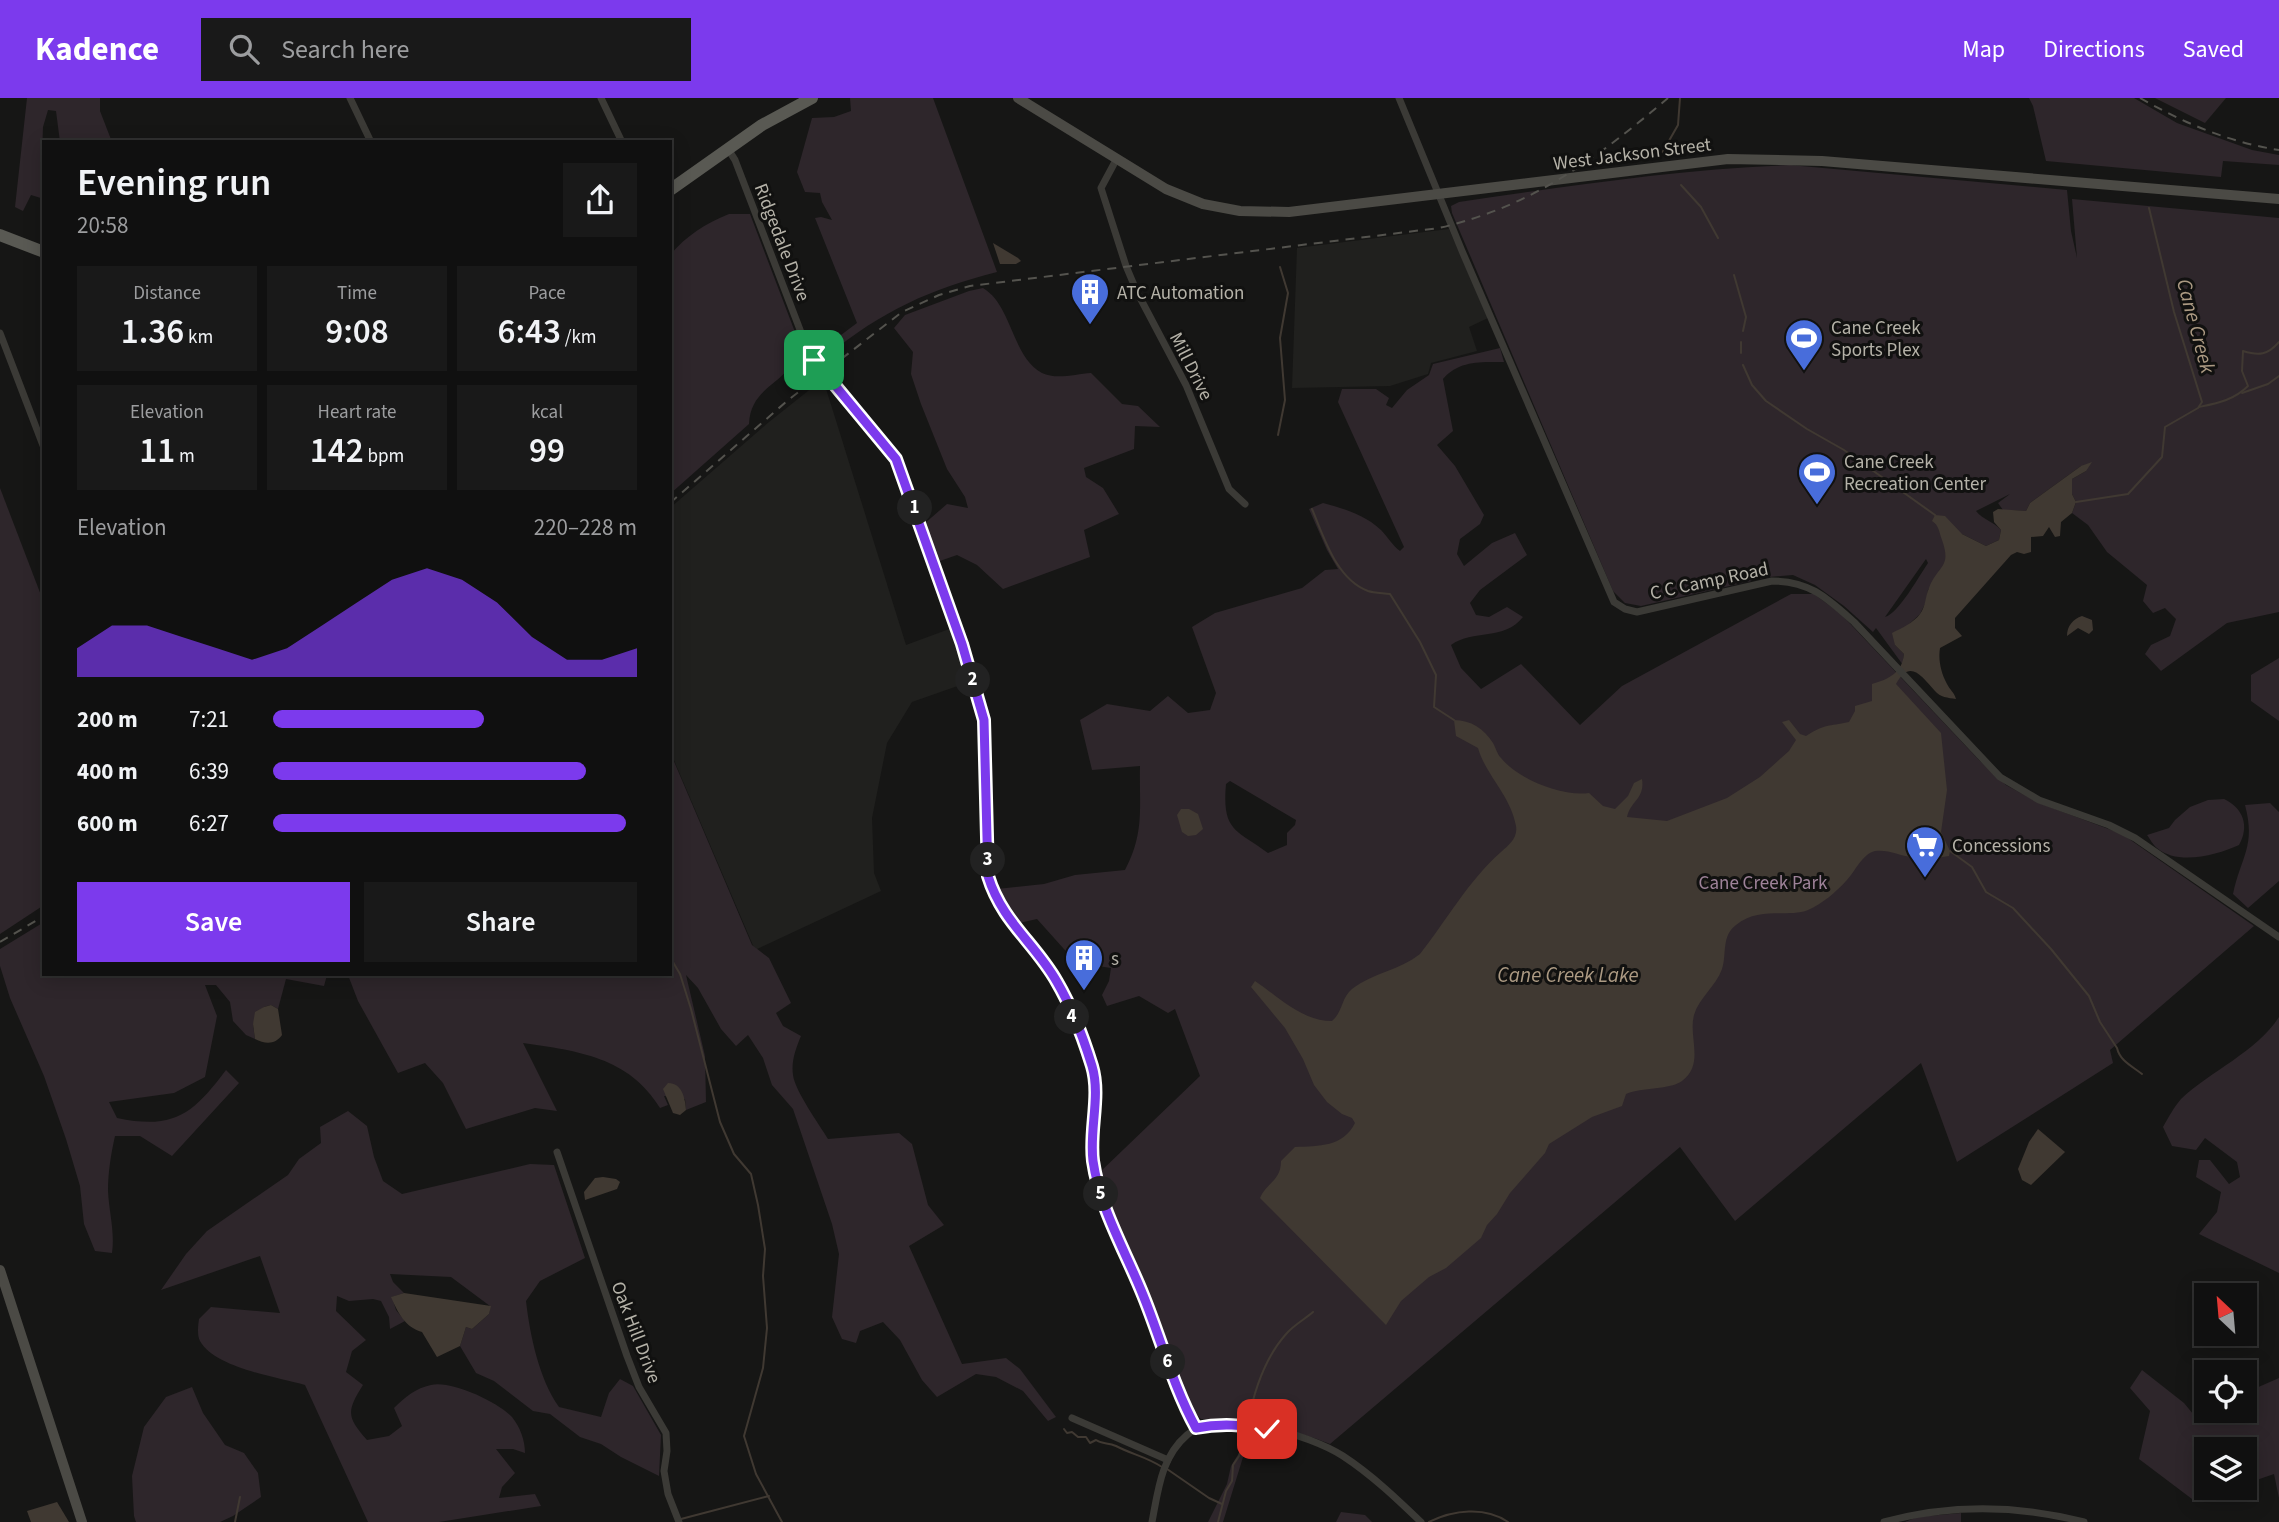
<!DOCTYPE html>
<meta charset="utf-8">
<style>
body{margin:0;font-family:"Source Sans 3",sans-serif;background:#191919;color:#f1f3f6;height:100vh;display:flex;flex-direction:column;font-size:26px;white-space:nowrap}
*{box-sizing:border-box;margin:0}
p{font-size:23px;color:#9c9d9f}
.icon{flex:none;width:38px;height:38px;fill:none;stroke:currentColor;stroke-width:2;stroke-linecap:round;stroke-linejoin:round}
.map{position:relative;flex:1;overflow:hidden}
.panel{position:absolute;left:42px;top:42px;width:630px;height:836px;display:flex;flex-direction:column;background:#101010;border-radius:0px;box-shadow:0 4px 18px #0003,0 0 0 2px #303030}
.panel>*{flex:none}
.needle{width:46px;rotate:334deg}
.buttons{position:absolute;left:2194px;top:1185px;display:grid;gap:14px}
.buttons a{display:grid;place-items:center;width:63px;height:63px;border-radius:0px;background:#101010;box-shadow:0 4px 18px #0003,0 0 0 2px #303030;font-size:35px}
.pin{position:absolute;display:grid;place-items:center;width:60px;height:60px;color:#fff;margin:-30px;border-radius:14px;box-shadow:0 4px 10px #0006}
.km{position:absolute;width:35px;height:35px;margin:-18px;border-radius:50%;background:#222;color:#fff;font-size:19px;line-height:35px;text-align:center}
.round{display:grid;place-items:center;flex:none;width:74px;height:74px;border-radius:0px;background:#191919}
.headline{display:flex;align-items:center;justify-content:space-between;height:119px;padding:0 35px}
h1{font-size:38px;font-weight:600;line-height:52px}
.figures{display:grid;grid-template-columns:repeat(3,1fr);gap:10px;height:119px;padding:7px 35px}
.figures div{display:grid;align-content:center;border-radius:0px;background:#191919;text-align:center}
.figures b{font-size:35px;font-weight:600}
.figures small{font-size:19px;font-weight:400}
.figures p{font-size:19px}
.chart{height:196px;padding:14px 35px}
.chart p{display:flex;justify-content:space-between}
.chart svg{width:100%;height:126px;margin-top:7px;fill:#7c3aed;opacity:.7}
.button{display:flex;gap:14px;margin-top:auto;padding:14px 35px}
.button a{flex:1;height:80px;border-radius:0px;background:#7c3aed;color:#fff;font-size:28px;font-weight:600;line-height:80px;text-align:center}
.button a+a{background:#191919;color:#f1f3f6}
ul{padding:0 35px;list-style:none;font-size:23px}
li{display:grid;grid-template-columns:112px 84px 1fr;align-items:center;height:52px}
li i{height:18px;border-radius:9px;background:#7c3aed}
header{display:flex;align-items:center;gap:42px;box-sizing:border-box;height:98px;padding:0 35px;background:#7c3aed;color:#fff}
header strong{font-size:33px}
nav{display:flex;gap:38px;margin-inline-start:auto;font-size:24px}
.search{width:490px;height:63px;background:#191919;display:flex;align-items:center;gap:18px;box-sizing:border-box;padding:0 24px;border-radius:0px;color:#9c9d9f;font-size:26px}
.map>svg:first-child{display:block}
</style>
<header>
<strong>Kadence</strong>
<div class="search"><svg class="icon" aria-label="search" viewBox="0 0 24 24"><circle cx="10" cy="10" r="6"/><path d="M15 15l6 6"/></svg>Search here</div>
<nav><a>Map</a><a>Directions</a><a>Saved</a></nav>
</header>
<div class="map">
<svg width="2279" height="1424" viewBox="0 0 2279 1424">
<rect width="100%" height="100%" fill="#161615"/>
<g fill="#20201e">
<path d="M1449 131 1488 220 1469 229 1477 253 1431 265 1428 276 1390 288 1292 290 1297 150Z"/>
<path d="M823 281 906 547 952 530 969 584 912 604 887 645 872 720 874 775 881 793 755 852 670 653V410L769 324Z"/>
</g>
<g fill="#2e262b" fill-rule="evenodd">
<path d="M27 0H100V13L112 44H60L56 13 48 12 43 29 41 84 44 87V101L31 97 23 113 15 109Z"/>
<path d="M850 0H933L997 174C930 191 882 213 828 257L825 249 857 225 815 120 821 119 832 122 822 104 820 95 805 94 797 74 812 20 834 19 851 13Z"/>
<path d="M2029 0H2134L2177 25 2252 52 2279 57V67L2223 63 2221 79 2046 63 2033 8Z"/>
<path d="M2155 0H2226L2205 25Z"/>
<path d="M1790 67 2067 92 2071 133 2077 160 2072 101 2279 120V514L2227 525 2161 573 2145 556 2151 547 2170 538 2176 521 2165 510 2153 515 2143 503 2147 487 2107 454 2088 427 2072 415 2076 404 2072 396V381L2086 373 2081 368 2030 405 2026 413 2003 412 1998 405 2010 396 1976 413C1983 422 1993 423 2001 432L1999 442 1986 448 1962 436 1946 453V466L1928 492 1926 504 1920 516 1906 529 1895 547 1904 556 1903 567 1876 530 1873 534 1844 508 1815 487 1793 477 1769 479 1641 508 1625 505 1613 493 1452 115 1451 108 1459 104C1569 88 1679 71 1790 67ZM1926 461 1928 465C1919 478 1899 515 1885 519Z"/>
<path d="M729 116H750L798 242C798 287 751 282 749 326L670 396V157C687 137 705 126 729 116Z"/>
<path d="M983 190C1012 207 1012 259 1042 275 1056 282 1076 276 1091 275L1122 306 1138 308 1160 329 1135 328 1134 351 1084 370 1086 379 1103 390 1119 416 1084 432 1090 459 1003 491 977 467 957 457 937 464 924 426 947 406 968 410 965 399 947 371 921 306 911 276 913 254 894 230 905 217 969 193Z"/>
<path d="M1500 250 1504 264C1482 264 1459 262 1443 281L1453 333 1437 347 1455 368 1484 417 1480 426 1460 441 1457 456 1464 468 1492 445 1515 435 1527 457 1480 492 1470 505 1476 517 1489 519 1507 509 1523 519C1504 543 1473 531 1451 547L1461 570 1481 591 1521 566 1580 627 1622 588 1791 496H1814L1841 516 1979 662 2006 687 2039 705 2122 736 2254 828 2110 952 2113 965 1957 1064 1921 965 1735 1123 1680 1049 1330 1346C1287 1329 1246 1323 1201 1321L1189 1309 1142 1185 1116 1130 1099 1075 1200 978 1175 911 1168 915 1139 898 1107 908 1102 897 1109 883 1111 870 1091 867 1072 860 1037 821 1015 826 997 791 1044 786 1075 777 1125 772C1145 734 1139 709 1140 668L1092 672 1080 622 1107 606 1150 613 1168 598 1188 615 1210 612 1216 595 1192 529 1215 515 1302 490 1325 472 1338 471 1327 452 1309 411 1323 405C1344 411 1364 416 1381 432 1388 439 1392 447 1400 453L1404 449 1338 304 1342 291H1376L1389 300 1386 307 1392 310 1407 292 1429 277 1433 266ZM1230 683 1296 722 1295 727 1287 735V747L1268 755C1235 731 1222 733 1226 686Z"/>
<path d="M0 390 44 505V807L0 836Z"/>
<path d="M2279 560V623L2251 603V577Z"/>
<path d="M670 654 752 847 769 860 791 905 776 915 783 928 801 938C796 950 791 963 793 977 795 993 819 1026 828 1041L899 1035 912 1046 928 1107 944 1127 909 1148 962 1266 1006 1260 1020 1271 1056 1319 1048 1323 1023 1293 996 1279 976 1276 937 1299 922 1282 900 1242 883 1224 860 1233 856 1245 842 1241 832 1219 839 1156 832 1126 793 1011 772 987 763 960 748 937 736 948 721 931 698 890 686 877 705 958 706 1004 686 1012 685 1001 664 998 668 1007 660 1010C629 959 578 953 523 945L557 1013 535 1010 466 1031 443 985 425 965 398 975 358 903 348 877H670Z"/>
<path d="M2224 701C2243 710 2250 728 2239 747 2217 757 2178 768 2157 750 2153 747 2150 741 2147 737L2169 730 2175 722 2190 709 2208 702Z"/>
<path d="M2270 705 2279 714V783L2248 810 2233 796C2241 758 2256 749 2245 707Z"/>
<path d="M44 824V877H327L324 888 286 881 278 911 271 907 264 909 253 926 255 941 246 937 233 923 230 904 216 887H205L217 918 205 979 174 995 109 1004 117 1020C174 1032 193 1016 226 972L239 985 172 1058 140 1038H115C111 1056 108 1074 108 1093 109 1114 115 1134 112 1155L95 1153 84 1126 80 1088 66 1041 44 978 10 900 0 868V851Z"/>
<path d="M2279 919V1175L2199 1136 2217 1114 2221 1094 2196 1079 2199 1062H2210L2229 1086 2240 1079 2237 1064 2205 1040 2196 1052 2172 1048 2163 1029C2168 1020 2174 1009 2181 1001 2211 973 2256 954 2279 919Z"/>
<path d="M348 1013 367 1028 374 1059 383 1083 402 1096 530 1066 554 1067 585 1160 540 1183 526 1203C530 1237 539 1281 559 1309L601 1319 609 1295 620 1281 633 1288 661 1337 659 1378 621 1359 601 1346 580 1339 550 1316 533 1313 494 1283 476 1275 460 1248 466 1229 472 1231 489 1216 490 1208 451 1179 390 1176 393 1184 404 1195 392 1199 396 1212 405 1223 390 1231 389 1219 381 1203 373 1201 349 1203 337 1198 336 1213 366 1242 352 1253 346 1274 363 1287C346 1314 347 1319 367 1342L389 1338 402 1328 394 1310C405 1299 416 1290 431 1287 451 1282 498 1304 512 1319 520 1329 525 1342 525 1355L513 1351H496L515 1375 502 1389 499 1400 535 1396 541 1408 439 1424H368L305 1287C277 1279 215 1270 200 1243 197 1237 198 1228 199 1221L211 1209 280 1215 260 1158 161 1192 186 1156 207 1133 288 1077 299 1061 321 1045 320 1029Z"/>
<path d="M2142 1272 2184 1305 2202 1327 2229 1313 2245 1312 2247 1294 2279 1280V1400L2274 1376 2245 1386V1351H2207V1390H2241L2223 1403 2196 1404 2139 1361 2150 1313 2130 1290Z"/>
<path d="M192 1289 203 1315 225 1347 244 1355 258 1375 261 1399 233 1418 220 1424H136L134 1418 132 1378 144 1329 166 1299Z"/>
<path d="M1238 1332 1255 1334 1248 1343 1223 1424H1208L1227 1386 1231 1368 1239 1355Z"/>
<path d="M1341 1414 1365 1417 1372 1424H1336Z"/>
<path d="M1961 1415V1424H1905L1917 1419Z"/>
</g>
<g fill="#403932">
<path d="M993 145 1018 160 1021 163 1016 166H1000Z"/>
<path d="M2092 364 2086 373 2072 381V396L2076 404 2072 415 2061 424 2060 438 2055 439 2049 429 2043 438 2031 439V454L2024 456 2017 454 2011 457 1955 520V530L1962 538 1940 550C1938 562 1941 575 1947 586 1950 592 1954 594 1956 601 1948 600 1940 599 1935 593 1922 579 1910 560 1896 586L1941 635 1947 692 1941 734 1950 753 1949 758C1939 760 1923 760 1912 759 1900 758 1888 751 1875 753 1862 756 1855 774 1846 783 1836 794 1822 806 1808 812 1788 820 1759 808 1736 827 1721 838 1727 857 1722 871 1716 888 1699 900 1694 917 1688 939 1705 966 1682 983 1670 992 1642 989 1626 996L1622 1008 1592 1019 1549 1046 1545 1055 1510 1095 1497 1116 1487 1127 1481 1140 1446 1170 1429 1179 1401 1203 1386 1227 1260 1100C1267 1084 1281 1083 1281 1063L1295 1049C1319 1048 1343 1049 1355 1025L1352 1020 1342 1016 1327 1004 1314 987 1303 961 1285 930 1251 889 1255 883C1279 899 1301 923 1332 923 1343 914 1341 900 1352 891 1373 875 1400 872 1420 856 1447 822 1468 783 1501 754 1509 747 1518 740 1516 728 1511 698 1485 676 1478 650L1456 638 1454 622C1471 622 1484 631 1493 645 1496 650 1497 656 1501 660 1518 681 1562 699 1589 695L1603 708 1615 711 1628 698 1634 685 1642 681C1645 701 1631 702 1627 719L1667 723 1727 700 1760 679 1789 653 1796 642 1782 624 1789 622 1800 636 1806 638C1827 625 1827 629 1849 624L1855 613V608L1872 603V586C1889 581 1902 575 1904 556L1895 547 1892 535C1902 530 1913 525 1920 516 1926 508 1925 499 1929 490 1938 467 1952 470 1942 442 1939 434 1939 427 1932 423L1935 417 1945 418 1962 436 1986 448 1999 442 2001 432 1994 424 1993 414 1998 411 2026 413 2030 405 2081 368Z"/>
<path d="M2082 518 2092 522 2093 532 2089 536 2078 530 2067 538C2067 528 2073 521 2082 518Z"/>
<path d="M1181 711H1189L1198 716 1203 731 1196 737 1188 738 1182 734 1177 717Z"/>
<path d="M271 907 278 911 282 937C275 947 265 946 255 941L253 926 255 914 264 909Z"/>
<path d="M668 985C682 985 685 1000 686 1012L680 1017 673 1015 663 991Z"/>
<path d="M2038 1031 2065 1054 2031 1087 2022 1082 2018 1071 2029 1044Z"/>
<path d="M603 1079 616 1081 620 1084 617 1091 585 1102 584 1094 595 1080Z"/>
<path d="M404 1195 491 1208 489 1216 472 1231 466 1229 460 1248 437 1259 422 1234C405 1229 398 1215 391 1199Z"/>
<path d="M57 1404 69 1424H31L27 1413Z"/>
</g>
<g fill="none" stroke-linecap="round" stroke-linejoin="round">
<g stroke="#403932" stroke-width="2">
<path d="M1662 55 1678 27 1680 0"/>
<path d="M1681 87 1701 109 1718 140"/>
<path d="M1734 177 1746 219 1743 233"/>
<path d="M1741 244V255"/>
<path d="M1743 267 1752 287 1766 303 1807 331 1844 352 1935 417"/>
<path d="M2242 295 2268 286 2279 278"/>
<path d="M2199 309C2218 305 2234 302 2248 288L2242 273 2243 253C2259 258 2268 257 2279 244"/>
<path d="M1278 337 1285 302 1280 240 1288 195 1280 169"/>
<path d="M2076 404 2128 396 2162 359 2165 329 2198 310 2202 304 2174 214 2149 110"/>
<path d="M1312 411C1324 439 1336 481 1368 493 1374 495 1383 495 1390 496L1420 544 1436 577 1434 609 1454 622"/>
<path d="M1950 753 1972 769 1986 794 2013 810 2051 851 2089 898 2100 924 2117 950C2120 963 2132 968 2142 976"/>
<path d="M670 859 680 876 691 911 720 1024 734 1056 751 1076 758 1107 765 1151 763 1178 767 1230 763 1270 744 1338 756 1376 782 1424"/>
<path d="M1248 1324C1254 1293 1265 1259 1287 1235 1294 1227 1305 1221 1313 1214"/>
<path d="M1064 1331 1067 1335 1072 1334 1078 1339H1086L1090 1345 1096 1342C1103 1347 1108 1344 1116 1348 1131 1356 1147 1359 1162 1369"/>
<path d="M1167 1371 1209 1400 1222 1406"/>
<path d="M681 1421 769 1398"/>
<path d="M235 1424 240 1399"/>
<path d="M1218 1424 1226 1393 1232 1383 1233 1367 1239 1358 1246 1334"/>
<path d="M1429 1424C1453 1412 1485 1408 1508 1424"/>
</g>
<g stroke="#3b3a36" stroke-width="7">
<path d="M350 0 371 44"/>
<path d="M601 0 622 44"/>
<path d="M1399 0 1462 153 1614 504 1625 511 1637 514 1772 483C1810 483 1827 500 1854 524L2000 679 2039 702 2109 727 2135 740 2279 839"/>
<path d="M728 51 735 62 807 250C832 295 879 326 902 372L962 546 984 622 988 778C1003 825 1035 845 1057 884 1070 906 1084 943 1092 968 1101 998 1089 1032 1093 1063 1100 1111 1125 1152 1143 1197 1161 1241 1173 1288 1196 1330"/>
<path d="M1116 62 1101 90 1126 168 1137 194 1186 287 1229 391 1245 406"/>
<path d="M0 235 44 350"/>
<path d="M557 1054 627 1258 639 1289 666 1335 667 1353 664 1373 668 1396 679 1424"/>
<path d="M1072 1320 1168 1362"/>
<path d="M1152 1424C1158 1393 1161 1359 1187 1337 1219 1309 1311 1337 1343 1358 1372 1377 1397 1401 1421 1424"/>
<path d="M1884 1424C1950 1406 2018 1407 2084 1424"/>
</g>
<g stroke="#4b4a45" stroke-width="10">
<path d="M1018 0 1166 91 1203 106 1240 113 1289 114 1728 61 1822 63 2279 101"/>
<path d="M0 1172 82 1424"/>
</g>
<g stroke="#595953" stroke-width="12">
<path d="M670 92 762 27 812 0"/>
<path d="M0 137 44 154"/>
</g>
<g stroke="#54534e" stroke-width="2" stroke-dasharray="9 7" stroke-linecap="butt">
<path d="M2140 0C2184 25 2228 44 2279 52"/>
<path d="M670 405 787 303 902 214 939 197 970 188 1439 130C1533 108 1596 61 1668 0"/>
<path d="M0 844 44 818"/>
</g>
</g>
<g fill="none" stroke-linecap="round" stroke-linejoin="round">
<defs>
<path id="route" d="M814 262 896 361 962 546 984 622 988 778C1002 824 1035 845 1057 884 1071 908 1084 942 1092 968 1101 998 1089 1032 1093 1063 1100 1111 1125 1152 1143 1197 1161 1241 1173 1288 1196 1330 1221 1325 1243 1327 1267 1331"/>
</defs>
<use href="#route" stroke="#fff" stroke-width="14"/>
<use href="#route" stroke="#7c3aed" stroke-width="9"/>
</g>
<defs>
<symbol id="building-pin" viewBox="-11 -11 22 30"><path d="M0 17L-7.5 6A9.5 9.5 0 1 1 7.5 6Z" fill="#486ddb" stroke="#111110"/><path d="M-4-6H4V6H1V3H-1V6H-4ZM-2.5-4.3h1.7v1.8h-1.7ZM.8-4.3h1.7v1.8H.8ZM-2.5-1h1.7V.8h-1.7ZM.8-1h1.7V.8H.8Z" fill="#fff"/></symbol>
<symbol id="stadium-pin" viewBox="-11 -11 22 30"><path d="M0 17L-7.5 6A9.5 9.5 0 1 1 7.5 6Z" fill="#486ddb" stroke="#111110"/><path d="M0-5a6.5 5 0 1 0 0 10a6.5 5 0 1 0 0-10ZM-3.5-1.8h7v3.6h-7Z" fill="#fff"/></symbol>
<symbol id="supermarket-pin" viewBox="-11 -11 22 30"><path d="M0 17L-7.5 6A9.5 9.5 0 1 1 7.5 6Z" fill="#486ddb" stroke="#111110"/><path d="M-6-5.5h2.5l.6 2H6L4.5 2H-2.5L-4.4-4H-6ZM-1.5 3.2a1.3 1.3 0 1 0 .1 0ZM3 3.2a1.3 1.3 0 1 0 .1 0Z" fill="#fff"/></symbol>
</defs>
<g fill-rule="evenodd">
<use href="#building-pin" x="1068" y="172" width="44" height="60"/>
<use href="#stadium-pin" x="1782" y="218" width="44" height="60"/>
<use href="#stadium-pin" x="1795" y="352" width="44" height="60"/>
<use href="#supermarket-pin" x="1903" y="725" width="44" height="60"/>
<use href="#building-pin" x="1062" y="838" width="44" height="60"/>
</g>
<g text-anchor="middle" stroke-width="6" stroke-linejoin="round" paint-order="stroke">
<g font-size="19" fill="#b5b2a8" stroke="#111110">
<text transform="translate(1632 55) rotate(-7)" y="7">West Jackson Street</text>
<text transform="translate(783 144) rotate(69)" y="7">Ridgedale Drive</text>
<text transform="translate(1192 268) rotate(63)" y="7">Mill Drive</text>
<text transform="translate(1709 482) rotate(-12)" y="7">C C Camp Road</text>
<text transform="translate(637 1234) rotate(69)" y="7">Oak Hill Drive</text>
</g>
<g font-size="19" fill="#b5b2a8" stroke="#111110" text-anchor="start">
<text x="1117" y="201">ATC Automation</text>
<text x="1831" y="236">Cane Creek<tspan x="1831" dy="22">Sports Plex</tspan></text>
<text x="1844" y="370">Cane Creek<tspan x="1844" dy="22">Recreation Center</tspan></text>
<text x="1952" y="754">Concessions</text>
<text x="1111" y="867">s</text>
</g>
<g font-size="19" fill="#9e8299" stroke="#111110">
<text x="1763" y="791">Cane Creek Park</text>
</g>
<g font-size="21" font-style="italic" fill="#ac9a83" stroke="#111110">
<text transform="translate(2196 228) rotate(75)" y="7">Cane Creek</text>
<text x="1568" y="884">Cane Creek Lake</text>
</g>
</g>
</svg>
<div class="buttons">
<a><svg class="needle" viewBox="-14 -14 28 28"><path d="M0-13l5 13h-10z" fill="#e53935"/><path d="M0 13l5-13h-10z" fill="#9c9d9f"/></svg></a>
<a><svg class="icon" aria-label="locate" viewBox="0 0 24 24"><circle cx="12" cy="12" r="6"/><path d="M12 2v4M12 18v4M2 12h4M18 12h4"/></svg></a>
<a><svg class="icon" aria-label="layers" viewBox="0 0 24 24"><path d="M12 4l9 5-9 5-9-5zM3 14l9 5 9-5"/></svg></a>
</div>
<div class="pin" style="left:814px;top:262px;background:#1e9e55"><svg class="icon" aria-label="arrive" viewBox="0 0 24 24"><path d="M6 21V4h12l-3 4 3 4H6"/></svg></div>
<div class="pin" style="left:1267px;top:1331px;background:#d93025"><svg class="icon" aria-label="check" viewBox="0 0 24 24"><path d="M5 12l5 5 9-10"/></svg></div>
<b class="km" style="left:915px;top:410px">1</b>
<b class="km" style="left:973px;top:582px">2</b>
<b class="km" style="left:988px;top:762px">3</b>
<b class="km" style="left:1072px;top:919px">4</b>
<b class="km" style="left:1101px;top:1096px">5</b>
<b class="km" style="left:1168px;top:1264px">6</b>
<section class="panel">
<div class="headline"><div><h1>Evening run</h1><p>20:58</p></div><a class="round"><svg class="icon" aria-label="share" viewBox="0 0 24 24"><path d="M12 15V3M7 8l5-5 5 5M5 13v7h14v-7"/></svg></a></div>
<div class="figures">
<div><p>Distance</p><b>1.36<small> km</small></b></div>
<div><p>Time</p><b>9:08</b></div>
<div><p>Pace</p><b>6:43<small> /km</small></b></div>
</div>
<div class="figures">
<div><p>Elevation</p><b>11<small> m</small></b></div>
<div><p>Heart rate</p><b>142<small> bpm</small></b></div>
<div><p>kcal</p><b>99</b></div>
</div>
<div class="chart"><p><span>Elevation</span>220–228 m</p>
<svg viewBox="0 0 160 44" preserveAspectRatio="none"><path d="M0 44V34L10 26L20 26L30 30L40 34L50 38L60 34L70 26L80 18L90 10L100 6L110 10L120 18L130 30L140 38L150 38L160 34V44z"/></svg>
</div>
<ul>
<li><b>200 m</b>7:21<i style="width:58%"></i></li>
<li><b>400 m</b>6:39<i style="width:86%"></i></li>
<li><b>600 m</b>6:27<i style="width:97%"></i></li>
</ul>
<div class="button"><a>Save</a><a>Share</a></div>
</section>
</div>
